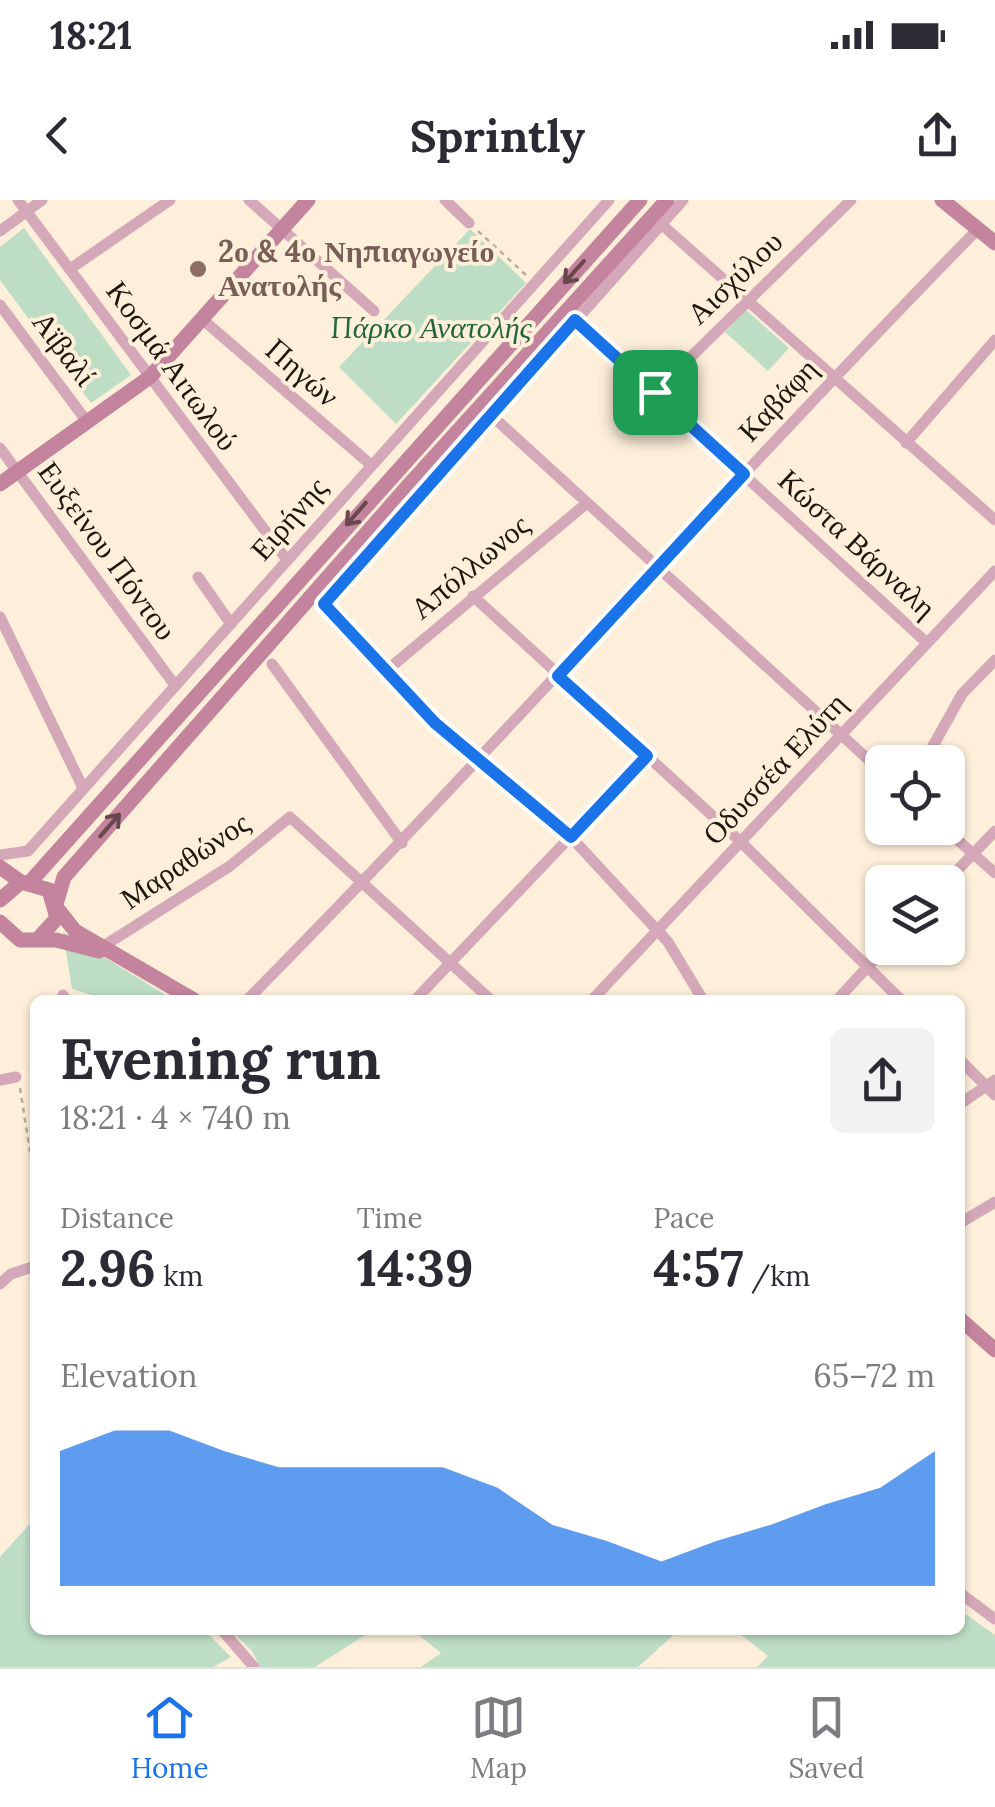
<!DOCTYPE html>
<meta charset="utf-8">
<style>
body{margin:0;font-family:Lora,serif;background:#f2f2f3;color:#2b2b33;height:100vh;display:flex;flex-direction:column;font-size:38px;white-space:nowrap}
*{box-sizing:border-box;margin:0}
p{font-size:32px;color:#7c7c81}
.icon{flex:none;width:55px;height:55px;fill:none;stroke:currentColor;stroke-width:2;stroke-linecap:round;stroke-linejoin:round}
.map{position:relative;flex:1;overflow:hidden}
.panel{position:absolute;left:30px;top:795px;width:935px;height:640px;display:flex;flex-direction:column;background:#fff;border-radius:15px;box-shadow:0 2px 8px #0004}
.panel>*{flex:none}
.tools{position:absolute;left:865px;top:545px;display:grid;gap:20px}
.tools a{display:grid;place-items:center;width:100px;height:100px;border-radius:15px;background:#fff;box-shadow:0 2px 8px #0004;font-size:50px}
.pin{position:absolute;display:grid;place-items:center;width:85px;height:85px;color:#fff;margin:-42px;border-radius:20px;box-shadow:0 5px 15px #0006}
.round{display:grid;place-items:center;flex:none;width:105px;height:105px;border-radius:15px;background:#f2f2f3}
.summary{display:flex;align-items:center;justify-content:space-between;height:170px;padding:0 30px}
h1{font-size:55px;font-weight:800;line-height:75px}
.figures{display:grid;grid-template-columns:repeat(3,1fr);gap:15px;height:170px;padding:10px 30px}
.figures div{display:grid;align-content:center}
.figures b{font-size:50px;font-weight:800}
.figures small{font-size:28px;font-weight:400}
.figures p{font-size:28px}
.chart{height:280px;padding:20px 30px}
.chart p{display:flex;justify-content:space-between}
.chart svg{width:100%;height:180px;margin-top:10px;fill:#1a73e8;opacity:.7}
.status{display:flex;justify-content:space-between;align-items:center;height:70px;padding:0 50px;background:#fff;direction:ltr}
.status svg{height:28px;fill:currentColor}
header{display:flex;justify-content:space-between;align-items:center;height:130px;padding:0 30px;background:#fff;font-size:45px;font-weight:800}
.menu{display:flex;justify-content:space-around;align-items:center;height:140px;border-top:2px solid #e1e1e2;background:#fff;font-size:28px;color:#7c7c81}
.menu a{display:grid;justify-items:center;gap:5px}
.menu .current{color:#1a73e8}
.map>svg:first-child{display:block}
</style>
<div class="status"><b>18:21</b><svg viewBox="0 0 49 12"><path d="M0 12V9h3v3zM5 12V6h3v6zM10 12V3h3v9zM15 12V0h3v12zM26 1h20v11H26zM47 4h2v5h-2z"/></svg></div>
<header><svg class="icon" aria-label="back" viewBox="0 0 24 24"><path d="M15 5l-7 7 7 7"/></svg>Sprintly<svg class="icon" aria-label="share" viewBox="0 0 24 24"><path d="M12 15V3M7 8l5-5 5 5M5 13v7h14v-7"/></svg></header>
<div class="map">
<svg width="995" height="1467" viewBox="0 0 995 1467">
<rect width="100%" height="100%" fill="#fdefd9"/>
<g fill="#bdddc5">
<path d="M24 28 131 175 91 203 0 80V47Z"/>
<path d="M470 29 526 83 396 224 339 167Z"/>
<path d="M746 110 789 148 768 171 725 132Z"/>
<path d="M63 732 174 800H108L72 789Z"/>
<path d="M35 1318V1430H204L231 1457 213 1467H0V1357Z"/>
<path d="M960 1410 995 1435V1467H757L768 1456 735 1430H960Z"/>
<path d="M230 1430H373L315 1467H260L252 1451Z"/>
<path d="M413 1430H679L638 1467H421L441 1453Z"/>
</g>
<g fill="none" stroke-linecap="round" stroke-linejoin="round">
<g stroke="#b8ad9a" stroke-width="2.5" stroke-dasharray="5 5" stroke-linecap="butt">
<path d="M478 31 527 76"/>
<path d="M20 888 35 984"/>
</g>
<g stroke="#d5a8b9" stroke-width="11">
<path d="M18 0 287 360"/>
<path d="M249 0 374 111"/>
<path d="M445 0 469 23"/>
<path d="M683 0 324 404 435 523 571 637 668 742 703 800"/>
<path d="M660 23 995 320"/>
<path d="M0 31 42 0"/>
<path d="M70 69 170 0"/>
<path d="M0 105 88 223"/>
<path d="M202 119 370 264"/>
<path d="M575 120 927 443"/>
<path d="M655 192 851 0"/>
<path d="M490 214 882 572"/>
<path d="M906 243 995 140"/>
<path d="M0 248 174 484"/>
<path d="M198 377 231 424"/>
<path d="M473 396 741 642 901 800"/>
<path d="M0 417 83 588"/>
<path d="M272 464 402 643"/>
<path d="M386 471 587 303"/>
<path d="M924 562 962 494 995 460"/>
<path d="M944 628 995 673"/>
<path d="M0 655 28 651 609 0"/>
<path d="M946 682 995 631"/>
<path d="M102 747 230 666 290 617 491 800"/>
<path d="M63 795 66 800"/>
<path d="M247 800C496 548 730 282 978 29"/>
<path d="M415 800 647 556"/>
<path d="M592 800 995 371"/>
<path d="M837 800 885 748"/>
<path d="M960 860 995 895"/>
<path d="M0 880 16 877"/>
<path d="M960 904 995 880"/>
<path d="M960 1023 995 1002"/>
<path d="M0 1084 11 1074 35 1066"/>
<path d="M960 1393 995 1419"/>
<path d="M222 1430 254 1467"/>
</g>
<g stroke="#c4849d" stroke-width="15">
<path d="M942 0 995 43"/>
<path d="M0 284 150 177 308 0"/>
<path d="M0 667 21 682"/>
<path d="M31 681 640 0"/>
<path d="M0 700 21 682 49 690 57 718 38 739"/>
<path d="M56 704 64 677 408 286 667 0"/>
<path d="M57 708 75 731 194 800"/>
<path d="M0 722 20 740H56L99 751"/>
<path d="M960 1119 995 1150"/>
</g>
</g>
<defs><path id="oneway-shaft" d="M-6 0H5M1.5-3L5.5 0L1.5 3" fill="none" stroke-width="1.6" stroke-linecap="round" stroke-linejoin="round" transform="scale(2.5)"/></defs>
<g stroke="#68484d">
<use href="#oneway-shaft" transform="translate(574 72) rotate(132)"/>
<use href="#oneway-shaft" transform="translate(356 314) rotate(131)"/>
<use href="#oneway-shaft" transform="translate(110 625) rotate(-49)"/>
</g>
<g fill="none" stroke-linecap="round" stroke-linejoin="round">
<defs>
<path id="route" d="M575 120 744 274 558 476 647 556 571 637 435 523 324 404Z"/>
</defs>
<use href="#route" stroke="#fff" stroke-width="20"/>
<use href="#route" stroke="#1a73e8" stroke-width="12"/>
</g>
<circle fill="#8d6e63" stroke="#fdefd9" stroke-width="4" cx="198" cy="69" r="10"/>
<g text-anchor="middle" stroke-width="8" stroke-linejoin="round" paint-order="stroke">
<g font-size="30" font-weight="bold" fill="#785e54" stroke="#fdefd9" text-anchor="start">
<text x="218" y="62">2ο &amp; 4ο Νηπιαγωγείο<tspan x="218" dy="34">Ανατολής</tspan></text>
</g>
<g font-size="30" fill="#1c160c" stroke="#fdefd9">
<text transform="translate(735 78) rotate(-44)" y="10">Αισχύλου</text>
<text transform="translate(64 149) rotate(53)" y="10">Αϊβαλί</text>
<text transform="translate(172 166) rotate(54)" y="10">Κοσμά Αιτωλού</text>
<text transform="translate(302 173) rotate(41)" y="10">Πηγών</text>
<text transform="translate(778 200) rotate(-47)" y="10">Καβάφη</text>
<text transform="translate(289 319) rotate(-49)" y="10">Ειρήνης</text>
<text transform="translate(857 344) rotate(43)" y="10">Κώστα Βάρναλη</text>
<text transform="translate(107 351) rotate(54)" y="10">Ευξείνου Πόντου</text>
<text transform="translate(470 367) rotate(-40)" y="10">Απόλλωνος</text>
<text transform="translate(775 569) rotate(-47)" y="10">Οδυσσέα Ελύτη</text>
<text transform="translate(185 661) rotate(-34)" y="10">Μαραθώνος</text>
</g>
<g font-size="30" font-style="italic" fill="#22663d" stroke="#fdefd9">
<text x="431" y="138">Πάρκο Ανατολής</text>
</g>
</g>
</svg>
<div class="tools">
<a><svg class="icon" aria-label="locate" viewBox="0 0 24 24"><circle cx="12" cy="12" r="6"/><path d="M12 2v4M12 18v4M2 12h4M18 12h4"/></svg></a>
<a><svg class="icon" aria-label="layers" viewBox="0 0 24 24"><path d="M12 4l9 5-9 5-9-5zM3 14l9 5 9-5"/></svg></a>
</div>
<div class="pin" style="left:655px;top:192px;background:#1e9e55"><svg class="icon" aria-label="arrive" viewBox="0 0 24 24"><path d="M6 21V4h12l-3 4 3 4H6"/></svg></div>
<section class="panel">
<div class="summary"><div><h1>Evening run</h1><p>18:21 · 4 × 740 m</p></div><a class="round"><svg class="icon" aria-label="share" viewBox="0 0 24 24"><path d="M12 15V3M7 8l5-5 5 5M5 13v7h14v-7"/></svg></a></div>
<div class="figures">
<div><p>Distance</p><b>2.96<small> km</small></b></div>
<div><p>Time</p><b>14:39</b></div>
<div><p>Pace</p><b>4:57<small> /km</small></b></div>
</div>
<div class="chart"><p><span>Elevation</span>65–72 m</p>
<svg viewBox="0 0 160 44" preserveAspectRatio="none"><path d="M0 44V11L10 6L20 6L30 11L40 15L50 15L60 15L70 15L80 20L90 29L100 33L110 38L120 33L130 29L140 24L150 20L160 11V44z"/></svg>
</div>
</section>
</div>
<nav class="menu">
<a class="current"><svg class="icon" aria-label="home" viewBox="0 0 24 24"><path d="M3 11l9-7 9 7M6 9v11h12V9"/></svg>Home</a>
<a><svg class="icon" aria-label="map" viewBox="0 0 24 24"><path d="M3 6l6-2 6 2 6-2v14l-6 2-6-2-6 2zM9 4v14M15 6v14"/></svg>Map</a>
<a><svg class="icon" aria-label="saved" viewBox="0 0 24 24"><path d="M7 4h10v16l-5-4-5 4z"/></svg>Saved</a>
</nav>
